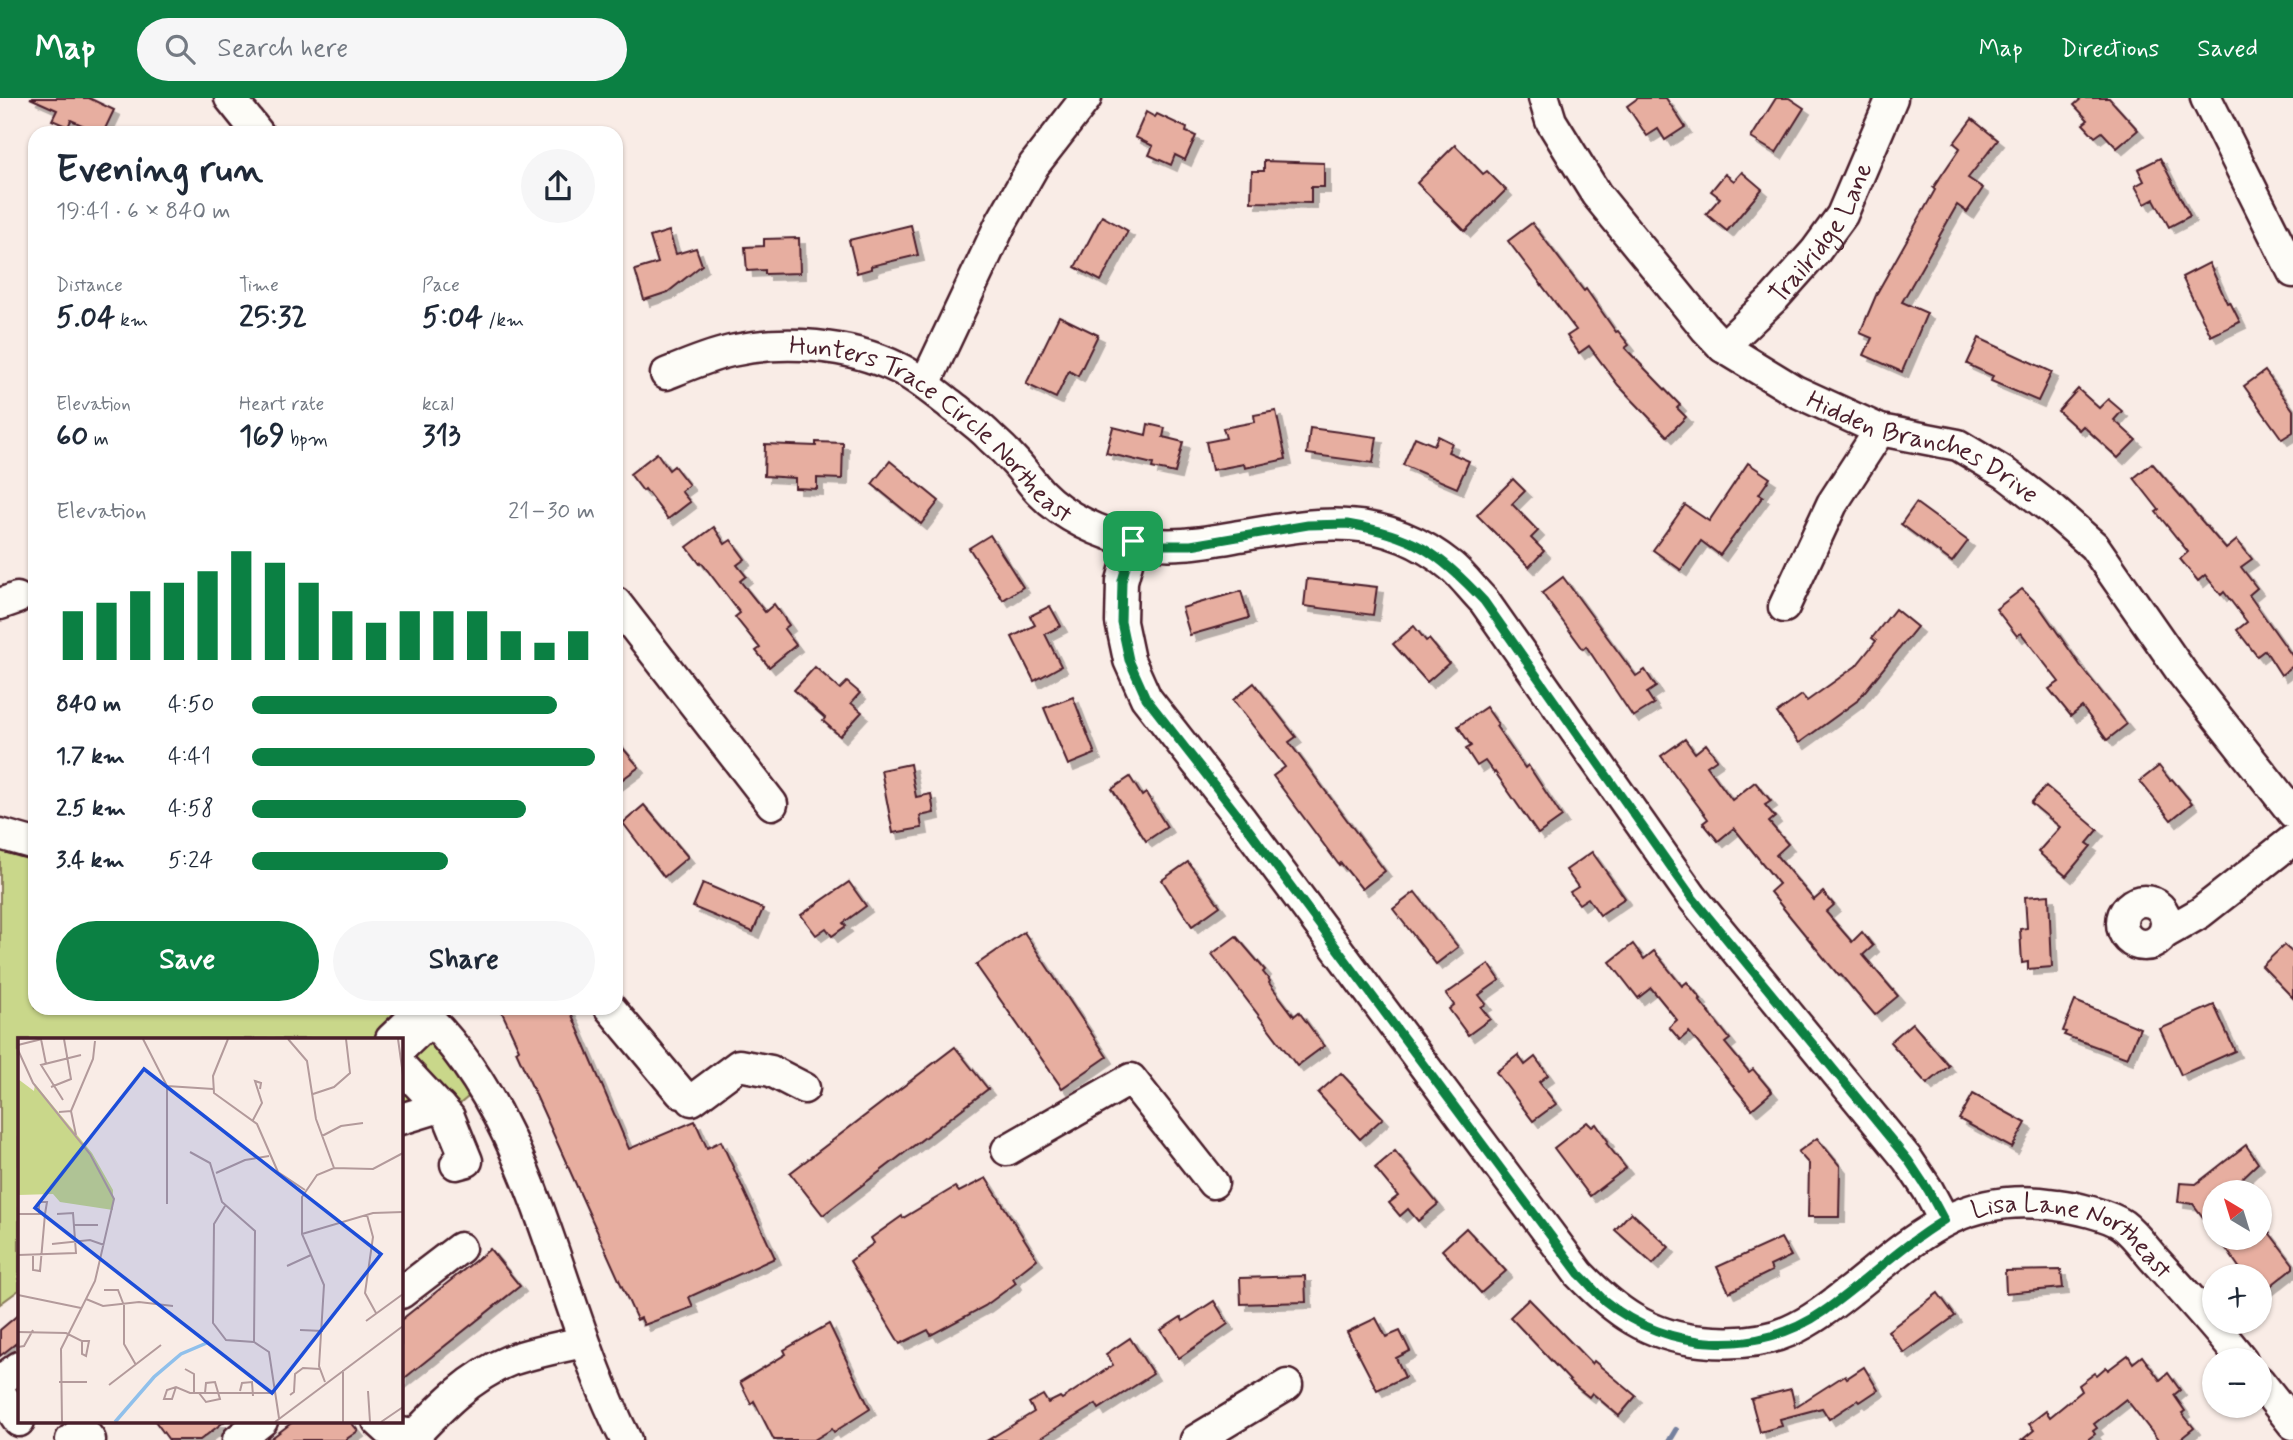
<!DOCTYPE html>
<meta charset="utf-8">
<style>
body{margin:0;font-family:Mynerve,sans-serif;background:#f6f6f7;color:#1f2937;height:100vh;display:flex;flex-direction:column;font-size:26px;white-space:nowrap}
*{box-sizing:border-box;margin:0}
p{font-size:23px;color:#747a83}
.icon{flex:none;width:38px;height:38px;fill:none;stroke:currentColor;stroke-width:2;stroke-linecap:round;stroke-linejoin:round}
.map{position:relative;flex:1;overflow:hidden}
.panel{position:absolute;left:28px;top:28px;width:595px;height:889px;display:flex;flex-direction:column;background:#fff;border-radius:21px;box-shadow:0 2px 5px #0004}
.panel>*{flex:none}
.needle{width:46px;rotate:322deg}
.buttons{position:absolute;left:2202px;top:1082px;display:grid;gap:14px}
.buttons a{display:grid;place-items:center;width:70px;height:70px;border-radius:50%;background:#fff;box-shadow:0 2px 5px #0004;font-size:35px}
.pin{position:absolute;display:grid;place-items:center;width:60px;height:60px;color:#fff;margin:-30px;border-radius:14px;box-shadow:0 4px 10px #0006}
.round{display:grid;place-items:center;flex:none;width:74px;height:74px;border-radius:37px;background:#f6f6f7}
.summary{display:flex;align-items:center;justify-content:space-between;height:119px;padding:0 28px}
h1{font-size:38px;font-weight:700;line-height:52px}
.figures{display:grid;grid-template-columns:repeat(3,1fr);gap:10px;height:119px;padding:7px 28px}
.figures div{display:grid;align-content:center}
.figures b{font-size:30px;font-weight:700}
.figures small{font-size:19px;font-weight:400}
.figures p{font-size:19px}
.chart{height:196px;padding:14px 28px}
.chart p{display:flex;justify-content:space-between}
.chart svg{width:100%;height:126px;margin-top:7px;stroke:#0b8043;stroke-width:6}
.action{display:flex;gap:14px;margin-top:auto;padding:14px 28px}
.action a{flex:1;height:80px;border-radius:42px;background:#0b8043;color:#fff;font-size:28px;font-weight:700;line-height:80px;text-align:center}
.action a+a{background:#f6f6f7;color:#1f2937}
ul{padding:0 28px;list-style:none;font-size:23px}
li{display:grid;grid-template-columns:112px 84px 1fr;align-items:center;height:52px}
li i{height:18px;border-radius:9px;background:#0b8043}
header{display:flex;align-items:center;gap:42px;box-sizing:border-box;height:98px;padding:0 35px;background:#0b8043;color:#fff}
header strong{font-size:33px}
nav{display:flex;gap:38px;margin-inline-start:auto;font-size:24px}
.search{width:490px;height:63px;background:#f6f6f7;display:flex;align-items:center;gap:18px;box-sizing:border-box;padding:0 24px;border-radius:38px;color:#747a83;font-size:26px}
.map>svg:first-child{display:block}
</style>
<header>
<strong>Map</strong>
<div class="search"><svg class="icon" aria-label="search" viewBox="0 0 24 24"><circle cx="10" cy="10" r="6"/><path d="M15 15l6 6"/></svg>Search here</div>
<nav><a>Map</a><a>Directions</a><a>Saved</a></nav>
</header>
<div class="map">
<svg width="2293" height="1342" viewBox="0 0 2293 1342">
<defs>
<filter id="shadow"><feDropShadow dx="6" dy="6" stdDeviation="0" flood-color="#0004"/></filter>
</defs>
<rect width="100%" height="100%" fill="#f9ece6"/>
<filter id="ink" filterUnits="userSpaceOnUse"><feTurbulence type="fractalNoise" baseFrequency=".0143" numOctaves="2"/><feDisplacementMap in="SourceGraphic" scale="14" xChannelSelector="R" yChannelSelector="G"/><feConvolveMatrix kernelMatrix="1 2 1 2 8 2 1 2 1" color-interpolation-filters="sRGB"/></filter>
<g filter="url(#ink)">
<path fill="#c9d78a" stroke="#8a7b5a" stroke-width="2" d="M0 725 35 734V910H410L475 993 448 1016 401 1033V941H19V1192L0 1206Z"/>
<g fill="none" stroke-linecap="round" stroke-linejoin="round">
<path stroke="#74809e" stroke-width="6" d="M1670 1342 1676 1332"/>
</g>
<g fill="#e7aea0" stroke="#4a1f2b" stroke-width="2" filter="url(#shadow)">
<path d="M30 0H89L114 12 103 35H100L71 22 68 29 52 22 57 12Z"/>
<path d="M1638 0H1666L1685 29 1665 42 1658 31 1647 38 1627 8Z"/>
<path d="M1776 0H1789L1804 10 1776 55 1751 40Z"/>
<path d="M2082 0H2109L2138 32 2117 50 2102 34 2095 39 2083 26 2088 22 2074 7Z"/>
<path d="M1146 14 1155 19 1157 16 1187 30 1186 34 1196 38 1185 62 1175 57 1171 67 1149 57 1153 48 1135 39Z"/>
<path d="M1972 21 1998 42 1968 80 1983 90 1967 114 1957 107 1902 204 1927 215 1902 274 1864 257 1872 240 1860 235 1877 195 1935 92 1933 90 1960 50 1954 45Z"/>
<path d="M1455 47 1483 76 1487 73 1506 92 1465 133 1417 85Z"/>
<path d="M2160 60 2190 118 2169 129 2154 101 2145 106 2135 88 2144 83 2138 71Z"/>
<path d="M1264 63 1324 65V89H1311V105L1251 104 1252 73H1264Z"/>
<path d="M1742 74 1762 91 1727 133 1706 116 1720 100 1711 93 1725 76 1734 83Z"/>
<path d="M1102 118 1128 133 1101 183 1075 169Z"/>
<path d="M1532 125 1584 193 1586 191 1616 234 1618 233 1629 247 1625 250 1680 307 1677 310 1686 319 1667 338 1618 287 1589 248 1579 255 1567 238 1576 232 1508 143Z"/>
<path d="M911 127 918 157 871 168V171L857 175 849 142Z"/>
<path d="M669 133 676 156 696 150 702 167 668 194 644 202 635 172 658 165 650 139Z"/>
<path d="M799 140 800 175 765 176V172L747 173 745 149 764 148V141Z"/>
<path d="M2209 165 2227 205 2230 204 2240 224 2211 238 2182 179Z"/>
<path d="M1059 218 1098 237 1078 278 1069 273 1056 300 1026 286Z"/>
<path d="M1979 240 2052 274 2038 303 1991 283 1993 278 1967 266Z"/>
<path d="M2265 273 2293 312V334L2282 341 2244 288Z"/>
<path d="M2078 291 2099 310 2108 301 2122 313 2114 322 2136 342 2118 360 2083 328 2079 332 2058 313Z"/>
<path d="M1276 313 1286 361 1245 370 1244 366 1212 372 1206 344 1226 340 1223 330 1255 324 1254 317Z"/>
<path d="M1148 326 1165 330 1163 339 1183 344 1175 375 1152 370 1153 366 1106 355 1113 329 1146 337Z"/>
<path d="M1310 330 1377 339 1373 365 1307 356Z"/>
<path d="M1438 338 1452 345 1448 354 1469 363 1457 390 1403 367 1415 339 1434 347Z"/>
<path d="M816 344 843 345 842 381 817 380V391L795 390V380L764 378 765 346 816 348Z"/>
<path d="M657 355 669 372 674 368 689 387 681 393 690 404 668 421 645 391 643 393 630 376Z"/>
<path d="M890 363 939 403 921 426 872 386Z"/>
<path d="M1748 365 1770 380 1759 396 1763 398 1720 457 1701 443 1681 472 1653 452 1685 407 1709 423Z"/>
<path d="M2152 365 2226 451 2237 442 2252 461 2241 469 2257 490 2249 497 2293 559V568L2281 577 2265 552 2257 558 2237 532 2247 524 2224 494 2221 497 2205 477 2198 483 2180 461 2188 454 2156 414 2159 412 2134 380Z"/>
<path d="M1513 381 1525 393 1512 406 1538 433 1531 440 1544 453 1529 469 1477 417Z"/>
<path d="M1916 405 1968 443 1952 464 1901 426Z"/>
<path d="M714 429 725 446 731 442 745 461 737 467 746 478 740 483 765 514 774 506 789 527 784 531 796 547 769 569 756 553 760 550 735 519 740 515 701 464 700 466 687 449Z"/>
<path d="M990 437 1023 489 1003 502 969 450Z"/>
<path d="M1563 479 1636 578 1645 572 1656 589 1647 595 1654 606 1633 619 1586 548 1583 551 1542 495Z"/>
<path d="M1307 481 1377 489 1373 517 1304 508Z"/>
<path d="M2022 491 2038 507 2080 567 2127 626 2107 642 2082 609 2071 618 2049 591 2059 584 2021 535 2017 538 1996 511Z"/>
<path d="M1241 493 1249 520 1190 537 1182 510Z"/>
<path d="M1050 508 1061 528 1045 536 1061 568 1034 583 1012 539 1035 527 1030 518Z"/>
<path d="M1895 511 1917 529 1857 603 1799 645 1777 615 1802 597 1807 603 1856 568 1876 543 1872 540Z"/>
<path d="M1414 528 1426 543 1429 541 1449 565 1427 584 1393 546Z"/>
<path d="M815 569 840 591 847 584 860 595 851 605 862 614 840 638 823 623 825 620 794 592Z"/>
<path d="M1254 585 1296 639 1289 644 1385 773 1362 791 1341 765 1339 767 1273 678 1285 669 1233 602Z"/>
<path d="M1073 599 1095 656 1068 667 1044 610Z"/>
<path d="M1486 609 1498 626 1496 628 1525 670 1528 667 1562 719 1538 736 1495 674 1494 675 1485 663 1477 668 1466 651 1471 648 1458 628Z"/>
<path d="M1685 641 1695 655 1706 646 1717 661 1707 668 1732 702 1755 684 1771 703 1765 707 1775 719 1769 724 1788 746 1776 757 1814 802 1823 794 1834 807 1826 814 1852 844 1862 834 1873 848 1863 857 1898 898 1875 917 1841 877 1839 878 1824 860 1770 794 1779 786 1734 730 1718 743 1703 725 1708 721 1661 658Z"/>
<path d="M616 642 639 669 616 686Z"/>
<path d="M910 666 916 699 931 696 934 715 920 718 922 730 893 735 881 672Z"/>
<path d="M2159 668 2170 682 2172 681 2192 705 2171 722 2140 683Z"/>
<path d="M1130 679 1142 698 1146 695 1167 729 1146 743 1112 691Z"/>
<path d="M2046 688 2098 732 2087 745 2091 748 2066 778 2038 754 2060 729 2031 705Z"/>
<path d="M644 707 688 759 664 779 623 725Z"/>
<path d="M1592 754 1625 800 1600 817 1588 800 1579 806 1570 794 1578 789 1566 772Z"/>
<path d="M1188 764 1220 808 1192 828 1162 782Z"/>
<path d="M849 784 866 808 843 825 846 828 832 838 826 830 816 837 801 817Z"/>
<path d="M703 785 763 811 753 834 693 809Z"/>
<path d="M1415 794 1458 849 1436 866 1393 811Z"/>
<path d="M2049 797 2052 869 2028 871V864L2022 865 2020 831 2027 830 2025 799Z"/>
<path d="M1024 834 1107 959 1062 990 976 867Z"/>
<path d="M1236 838 1265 872 1263 874 1270 883 1269 885 1294 918 1299 914 1324 948 1297 968 1212 856Z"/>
<path d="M1633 846 1644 861 1654 853 1682 888 1687 884 1701 901 1699 902 1730 941 1725 945 1749 974 1753 971 1772 994 1752 1011 1689 934 1680 942 1669 929 1677 922 1651 890 1638 900 1610 864Z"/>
<path d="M2284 847 2293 855V900L2262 868Z"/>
<path d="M1489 866 1500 882 1479 897 1486 906 1481 909 1490 921 1468 937 1449 911 1454 907 1446 896Z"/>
<path d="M2075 903 2140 930 2127 960 2064 937 2066 934 2063 933Z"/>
<path d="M2214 907 2235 953 2181 977 2160 931Z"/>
<path d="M500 910H569L629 1051 695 1023 707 1050 721 1043 775 1160 689 1199 693 1209 644 1227 641 1220 637 1222 516 953 519 951Z"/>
<path d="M1912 925 1949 968 1927 986 1890 944Z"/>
<path d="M955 949 988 991 823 1117 790 1075Z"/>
<path d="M1518 957 1525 967 1535 959 1548 977 1539 984 1556 1006 1533 1023 1496 974Z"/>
<path d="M1341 975 1383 1020 1360 1041 1318 995Z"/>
<path d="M1973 996 2026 1025 2012 1050 1959 1021Z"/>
<path d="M1587 1024 1592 1029 1596 1026 1608 1043 1606 1045 1626 1070 1590 1098 1554 1050Z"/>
<path d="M1817 1040 1840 1068 1839 1119H1808L1809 1066 1798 1054Z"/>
<path d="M2246 1047 2258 1065 2235 1087 2241 1094H2214V1134L2193 1106 2178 1104 2180 1085 2196 1086Z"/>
<path d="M1395 1053 1438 1106 1418 1123 1408 1111 1400 1118 1389 1105 1398 1098 1375 1070Z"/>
<path d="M986 1080 1037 1161 1013 1180 1016 1185 985 1208 931 1237 928 1232 900 1246 850 1163 874 1145 871 1140 902 1118 903 1120 955 1089 959 1094Z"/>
<path d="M1631 1114 1669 1149 1653 1166 1615 1132Z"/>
<path d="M1466 1130 1506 1173 1481 1195 1442 1152Z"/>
<path d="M2268 1133 2293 1166V1170L2259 1197V1178H2245L2218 1139H2260Z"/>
<path d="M1781 1140 1791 1158 1770 1168 1772 1173 1729 1194 1717 1169Z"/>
<path d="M490 1151 520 1188 401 1283V1222Z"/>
<path d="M2061 1172 2063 1190 2006 1195 2005 1173Z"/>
<path d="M1305 1178 1306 1204 1241 1206 1240 1180Z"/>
<path d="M1938 1195 1955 1218 1904 1255 1888 1233Z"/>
<path d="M1529 1201 1592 1266 1594 1263 1636 1298 1619 1318 1592 1295 1589 1299 1574 1287 1510 1219Z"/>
<path d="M1214 1203 1228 1226 1179 1260 1161 1232 1181 1219 1183 1223Z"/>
<path d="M19 1216V1243L0 1258V1232Z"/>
<path d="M1376 1220 1386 1239 1400 1233 1410 1253 1396 1260 1405 1279 1377 1292 1347 1234Z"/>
<path d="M829 1226 870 1311 834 1334 832 1331 814 1342H774L754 1303 751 1306 740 1284 786 1256 784 1252Z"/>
<path d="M1130 1240 1153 1276 1099 1311 1096 1306 1037 1342H988L1034 1314 1029 1305 1043 1297 1048 1305 1060 1299 1062 1301 1113 1267 1106 1256Z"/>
<path d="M2128 1257 2133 1265 2142 1258 2160 1282 2168 1275 2180 1292 2174 1297 2185 1313 2182 1315 2194 1330 2179 1342H2158L2126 1301 2094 1326 2097 1330 2093 1333 2095 1336 2087 1342H2022L2034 1332 2029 1326 2046 1313 2050 1319 2082 1293 2079 1287 2095 1275 2097 1277 2106 1269 2108 1272Z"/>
<path d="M1864 1269 1878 1292 1860 1304 1858 1302 1829 1321 1822 1310 1780 1321 1782 1328 1760 1334 1751 1301 1791 1291 1795 1309 1845 1277 1847 1280Z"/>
<path d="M155 1323H225L200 1342H169Z"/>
<path d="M294 1323H350L358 1333 345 1342H269Z"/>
</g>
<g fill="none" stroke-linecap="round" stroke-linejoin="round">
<defs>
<g id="minor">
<path d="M230 0 258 35"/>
<path id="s1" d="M1544 0 1551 23 1596 96 1706 231 1723 249 1795 293 1880 332 1958 347 2006 376 2054 413 2094 448 2183 576 2293 715"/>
<path d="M2206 0 2293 174"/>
<path id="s2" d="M1723 249 1775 199 1815 154 1842 117 1892 0"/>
<path id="s3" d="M666 276C688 267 709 258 731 253 784 241 849 246 898 270 917 279 933 293 950 306 964 317 979 327 991 340 1000 348 1009 357 1017 366 1025 375 1032 386 1041 395 1064 419 1101 436 1134 443 1168 450 1200 445 1234 439 1315 425 1381 411 1451 468 1463 478 1473 492 1484 503L1692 799 1908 1062 1928 1092 1944 1122"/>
<path d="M925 286 1001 125 1034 67 1086 0"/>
<path id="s4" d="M1133 443 1122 483 1121 524 1129 562 1146 600 1240 720 1579 1176C1615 1213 1648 1238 1701 1243 1730 1246 1762 1245 1789 1233 1812 1223 1832 1207 1851 1192 1918 1138 1964 1092 2057 1107 2074 1109 2109 1117 2123 1127 2135 1136 2145 1151 2155 1162 2185 1195 2215 1227 2242 1262"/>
<path d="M616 505 772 706"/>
<path d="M0 506 17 500"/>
<path d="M1784 509 1832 406 1880 332"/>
<path d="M0 736 35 746"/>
<circle cx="2144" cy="825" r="22"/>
<path d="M2165 835 2200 815 2293 742"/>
<path d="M418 910C537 1019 555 1204 626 1342"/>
<path d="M610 910 681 995"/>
<path d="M391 941 411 922 418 924 420 932 401 950"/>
<path d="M401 968 449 1019 467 1063 456 1066"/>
<path d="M692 1002 739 967 771 973 804 990"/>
<path d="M401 1021 440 1009"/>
<path d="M1007 1052 1131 981 1213 1085"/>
<path d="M401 1195 460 1150"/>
<path d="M0 1283 19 1269"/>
<path d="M2259 1283 2293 1326"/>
<path d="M0 1295 19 1323"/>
<path d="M378 1323 389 1333 414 1337 417 1342"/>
<path d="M71 1342 83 1333 90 1342"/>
<path d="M238 1342 262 1323"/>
<path d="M410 1342C439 1311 470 1278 511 1262 535 1254 559 1249 584 1244"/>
<path d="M1196 1342 1287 1287"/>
</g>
</defs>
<use href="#minor" stroke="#4a1f2b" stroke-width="35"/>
<use href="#minor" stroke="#fdfcf7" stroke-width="30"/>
</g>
</g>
<g fill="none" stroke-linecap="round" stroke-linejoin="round" filter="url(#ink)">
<defs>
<path id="route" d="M1347 426C1413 437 1438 454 1484 503L1692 799 1908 1062 1928 1092 1944 1122C1901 1148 1865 1184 1824 1213 1759 1259 1667 1254 1605 1203 1596 1195 1588 1184 1579 1176L1240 720 1146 600 1129 562 1121 524 1122 483 1133 443 1161 447H1191L1308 427Z"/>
</defs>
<use href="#route" stroke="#fff" stroke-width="14"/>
<use href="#route" stroke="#0b8043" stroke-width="9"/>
</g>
<g text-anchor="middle" stroke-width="5" stroke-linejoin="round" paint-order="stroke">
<g font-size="26" fill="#4a1f2b" stroke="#fdfcf7">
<text dy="9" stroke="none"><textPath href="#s2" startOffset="152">Trailridge Lane</textPath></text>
<text dy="9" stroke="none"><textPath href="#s3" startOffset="298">Hunters Trace Circle Northeast</textPath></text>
<text dy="9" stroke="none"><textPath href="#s1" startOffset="534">Hidden Branches Drive</textPath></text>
<text dy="9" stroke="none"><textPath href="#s4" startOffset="1447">Lisa Lane Northeast</textPath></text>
</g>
</g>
<g transform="translate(18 940)">
<rect width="385" height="385" fill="#f9ece6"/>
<path d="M0 41 16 53 17 46 74 115 95 152V172L42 164 35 156 0 157Z" fill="#c9d78a"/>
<path fill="none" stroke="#90c0eb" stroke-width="3.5" d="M97 384 136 339 163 316 191 304"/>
<path fill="none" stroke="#b39a9b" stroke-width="2" d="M23 1 28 26M125 1 149 48V166M210 1 195 38 196 55 239 86 260 134 287 152M270 1 289 23 298 81 316 130M380 1 385 37M0 7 24 1M0 12 15 45 72 116 96 161 77 243 43 311 44 384M149 48 195 51M33 49 53 41 46 1M295 56 316 49 332 35 328 1M45 62 23 27 63 17M53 73 75 21 77 3M41 74 53 73 58 97M235 82 244 65 237 43 243 45 242 51M304 98 323 88 345 85M172 114 192 125 204 164 237 193 236 304M198 135 227 122 251 118M207 168 196 186 195 285 208 302 236 304 251 314 261 380M0 176H27L22 233 15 232V217M21 176V164H29L27 176M349 177 355 199 347 255 358 275M56 187H80M284 196 355 175 385 174M34 206 72 202 86 207M0 217 58 215 55 175 39 176M269 228 293 217M86 252H100L105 265M0 257 63 270M68 261 85 268 121 264 155 268M106 265V306L118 327M348 283 385 256M282 292 305 293M0 294 48 295 64 303V316L68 318 71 303H64M0 309 6 308 15 292M167 331 176 336V355M325 332V384M41 344H69M307 344 301 328 306 247 284 196V159L299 137 316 130 355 131 385 115M91 347 143 307M158 349 154 361H146L149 352 158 349 172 355H256M222 353 224 345 234 344 235 358M350 353 352 384M181 355 188 364 202 361 197 344 188 345 187 355M272 357 276 354 277 336 285 330 302 331M257 384 385 288M363 384 385 369"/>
<path fill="#1d4ed8" fill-opacity="0.15" stroke="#1d4ed8" stroke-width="3.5" d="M126 31 363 216 254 355 17 170Z"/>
<rect width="385" height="385" fill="none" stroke="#4a1f2b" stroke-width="3.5"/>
</g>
</svg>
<div class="buttons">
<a><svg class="needle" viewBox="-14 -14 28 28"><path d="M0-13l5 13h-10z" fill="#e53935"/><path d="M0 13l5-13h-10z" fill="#747a83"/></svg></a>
<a>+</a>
<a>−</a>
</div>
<div class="pin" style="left:1133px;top:443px;background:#1e9e55"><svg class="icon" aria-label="arrive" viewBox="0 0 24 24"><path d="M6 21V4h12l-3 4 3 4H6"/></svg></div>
<section class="panel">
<div class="summary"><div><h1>Evening run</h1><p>19:41 · 6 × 840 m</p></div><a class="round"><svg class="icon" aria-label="share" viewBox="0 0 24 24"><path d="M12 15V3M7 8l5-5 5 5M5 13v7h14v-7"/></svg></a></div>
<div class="figures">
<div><p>Distance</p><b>5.04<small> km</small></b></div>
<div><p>Time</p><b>25:32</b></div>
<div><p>Pace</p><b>5:04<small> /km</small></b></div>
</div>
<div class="figures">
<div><p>Elevation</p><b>60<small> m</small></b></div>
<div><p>Heart rate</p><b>169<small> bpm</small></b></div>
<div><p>kcal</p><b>313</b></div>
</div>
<div class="chart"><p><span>Elevation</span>21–30 m</p>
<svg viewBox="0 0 160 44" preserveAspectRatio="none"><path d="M5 44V27M15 44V24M25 44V20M35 44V17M45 44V13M55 44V6M65 44V10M75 44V17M85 44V27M95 44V31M105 44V27M115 44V27M125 44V27M135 44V34M145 44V38M155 44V34"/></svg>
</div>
<ul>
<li><b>840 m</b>4:50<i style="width:89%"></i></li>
<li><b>1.7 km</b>4:41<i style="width:100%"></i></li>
<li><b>2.5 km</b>4:58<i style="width:80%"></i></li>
<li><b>3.4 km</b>5:24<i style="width:57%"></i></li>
</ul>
<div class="action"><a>Save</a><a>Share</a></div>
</section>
</div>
